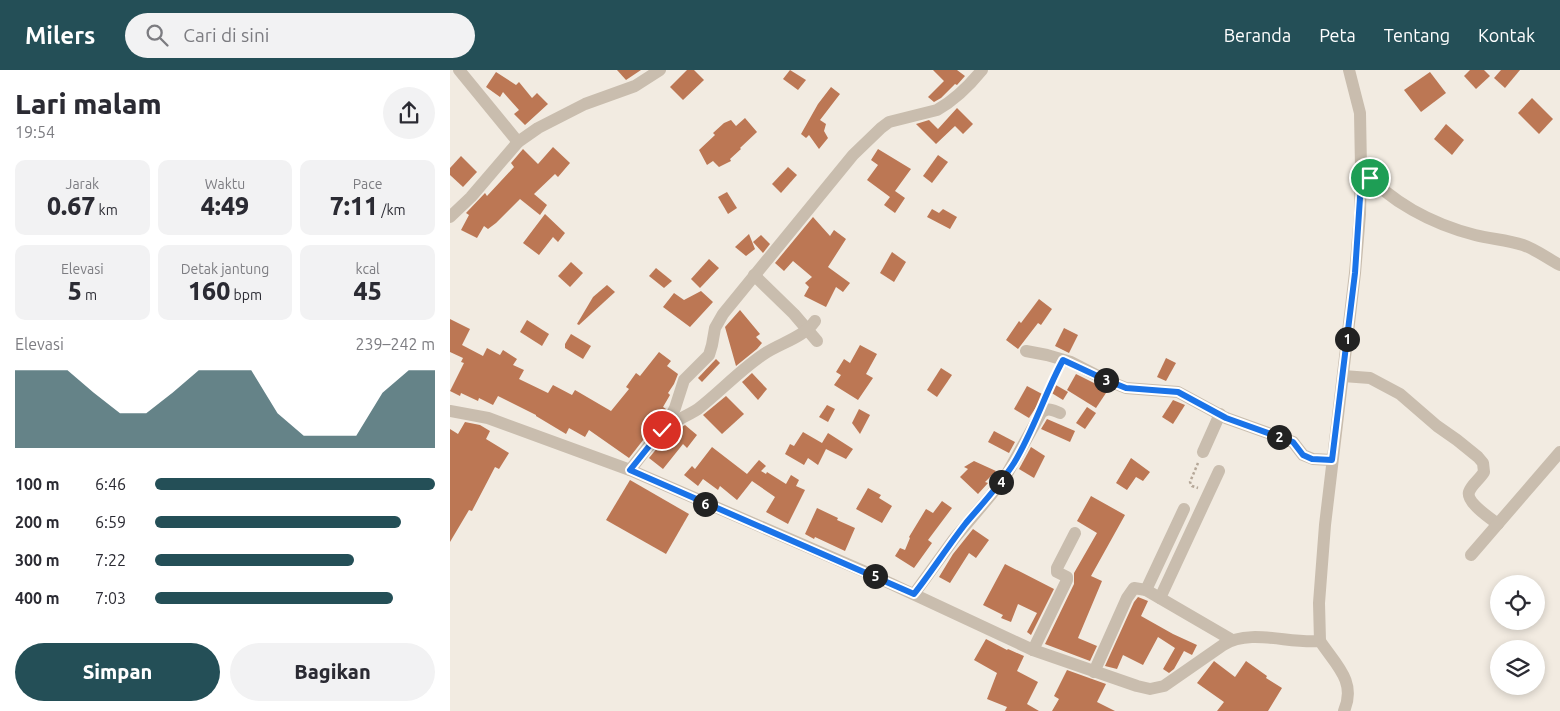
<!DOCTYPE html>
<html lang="id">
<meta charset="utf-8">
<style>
body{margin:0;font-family:Ubuntu,sans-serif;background:#f2f2f3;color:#2b2b33;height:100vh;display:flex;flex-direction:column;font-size:19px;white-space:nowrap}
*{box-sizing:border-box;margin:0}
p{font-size:16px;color:#7c7c81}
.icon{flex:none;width:28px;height:28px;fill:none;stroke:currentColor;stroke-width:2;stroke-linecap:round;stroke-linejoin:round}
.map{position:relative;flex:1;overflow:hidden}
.panel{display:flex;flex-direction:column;background:#fff;width:450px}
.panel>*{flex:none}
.buttons{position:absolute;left:1040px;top:505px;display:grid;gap:10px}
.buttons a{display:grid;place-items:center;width:55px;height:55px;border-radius:50%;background:#fff;box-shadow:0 2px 8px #0003;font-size:25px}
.pin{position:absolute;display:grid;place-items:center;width:42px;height:42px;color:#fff;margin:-21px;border:2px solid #fff;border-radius:50%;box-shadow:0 1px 5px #0007}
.km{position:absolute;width:25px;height:25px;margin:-12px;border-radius:50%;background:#222;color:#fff;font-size:14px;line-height:25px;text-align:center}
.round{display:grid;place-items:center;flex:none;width:52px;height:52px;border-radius:26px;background:#f2f2f3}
.headline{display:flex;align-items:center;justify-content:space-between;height:85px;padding:0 15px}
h1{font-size:28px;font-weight:800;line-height:38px}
.stats{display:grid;grid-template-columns:repeat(3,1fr);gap:8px;height:85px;padding:5px 15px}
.stats div{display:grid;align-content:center;border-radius:10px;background:#f2f2f3;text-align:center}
.stats b{font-size:25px;font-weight:800}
.stats small{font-size:14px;font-weight:400}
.stats p{font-size:14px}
.chart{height:140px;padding:10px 15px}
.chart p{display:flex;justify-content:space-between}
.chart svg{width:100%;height:90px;margin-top:5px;fill:#244f57;opacity:.7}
.action{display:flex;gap:10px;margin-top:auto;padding:10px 15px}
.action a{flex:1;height:58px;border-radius:30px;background:#244f57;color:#fff;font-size:20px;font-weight:800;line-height:58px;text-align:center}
.action a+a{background:#f2f2f3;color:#2b2b33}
ul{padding:0 15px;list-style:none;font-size:16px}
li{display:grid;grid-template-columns:80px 60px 1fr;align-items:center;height:38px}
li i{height:12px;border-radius:6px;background:#244f57}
header{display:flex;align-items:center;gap:30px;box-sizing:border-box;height:70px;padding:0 25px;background:#244f57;color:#fff}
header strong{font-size:24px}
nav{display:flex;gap:28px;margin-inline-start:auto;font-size:18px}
.search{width:350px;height:45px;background:#f2f2f3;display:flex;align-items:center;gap:12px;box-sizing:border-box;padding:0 18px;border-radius:28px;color:#7c7c81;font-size:19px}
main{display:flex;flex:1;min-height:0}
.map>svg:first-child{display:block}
</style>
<header>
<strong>Milers</strong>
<div class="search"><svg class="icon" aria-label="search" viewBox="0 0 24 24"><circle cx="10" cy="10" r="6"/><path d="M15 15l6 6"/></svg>Cari di sini</div>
<nav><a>Beranda</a><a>Peta</a><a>Tentang</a><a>Kontak</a></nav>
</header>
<main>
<section class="panel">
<div class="headline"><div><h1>Lari malam</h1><p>19:54</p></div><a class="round"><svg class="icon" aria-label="share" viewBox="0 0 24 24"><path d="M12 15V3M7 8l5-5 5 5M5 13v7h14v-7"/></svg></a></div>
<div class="stats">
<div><p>Jarak</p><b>0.67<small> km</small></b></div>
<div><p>Waktu</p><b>4:49</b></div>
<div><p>Pace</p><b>7:11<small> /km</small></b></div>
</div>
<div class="stats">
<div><p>Elevasi</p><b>5<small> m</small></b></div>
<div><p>Detak jantung</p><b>160<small> bpm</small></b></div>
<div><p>kcal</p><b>45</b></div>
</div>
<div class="chart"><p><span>Elevasi</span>239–242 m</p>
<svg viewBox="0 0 160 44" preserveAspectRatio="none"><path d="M0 44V6L10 6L20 6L30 17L40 27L50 27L60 17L70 6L80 6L90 6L100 27L110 38L120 38L130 38L140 17L150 6L160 6V44z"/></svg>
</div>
<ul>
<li><b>100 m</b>6:46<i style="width:100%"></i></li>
<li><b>200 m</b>6:59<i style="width:88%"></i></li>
<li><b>300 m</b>7:22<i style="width:71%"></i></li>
<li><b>400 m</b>7:03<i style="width:85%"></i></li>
</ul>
<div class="action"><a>Simpan</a><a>Bagikan</a></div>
</section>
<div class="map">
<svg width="1110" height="641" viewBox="0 0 1110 641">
<rect width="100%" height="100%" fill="#f2ebe1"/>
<g fill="#bc7754">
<path d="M167 0H191L176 10Z"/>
<path d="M237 0H244L254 10 233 30 220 17Z"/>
<path d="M340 0 356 10 348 20 333 9Z"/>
<path d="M483 0H507L515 6 507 15 505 14 491 28 484 32 478 27 494 11Z"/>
<path d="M1020 0H1034L1040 6 1026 19 1014 6Z"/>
<path d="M1051 0H1070L1055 18 1044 8Z"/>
<path d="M46 2 66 15 69 12 82 28 87 23 98 34 75 55 64 44 69 40 53 22 50 27 36 17Z"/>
<path d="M980 2 996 23 971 42 954 20Z"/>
<path d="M381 17 390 24 370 50 376 54 374 61 378 68 369 79 359 65 356 68 351 64 368 34Z"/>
<path d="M1082 28 1103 49 1089 64 1068 43Z"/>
<path d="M507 38 523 54 513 64 505 56 486 74 466 54 479 50 488 59Z"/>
<path d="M295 48 307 62 290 78 291 79 280 89 281 91 269 97 263 91 257 95 249 80 265 65 263 63 274 53 281 50 286 56Z"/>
<path d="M996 54 1014 70 1002 85 984 69Z"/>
<path d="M103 77 120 93 108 107 105 104 84 124 97 135 90 145 70 129 46 153 38 159 34 156 27 168 11 160 19 145 16 143 35 123 37 126 64 97 61 93 73 79 88 94Z"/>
<path d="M428 79 461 99 445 121 455 128 445 143 434 135 440 127 417 110 428 95 421 90Z"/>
<path d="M488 85 498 92 482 113 473 106Z"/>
<path d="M11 86 27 102 13 117 0 105V98Z"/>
<path d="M338 97 347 105 331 123 322 114Z"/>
<path d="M277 122 287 138 278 144 268 127Z"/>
<path d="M482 139 489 143 493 139 507 147 500 159 477 147Z"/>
<path d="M95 144 115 163 108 172 103 167 89 185 73 173Z"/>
<path d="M363 147 380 166 384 160 396 169 378 197 400 213 393 222 386 217 376 237 354 226 359 217 355 213 362 207 343 191 334 201 325 193Z"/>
<path d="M299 164 305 179 296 186 285 177Z"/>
<path d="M311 165 320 174 313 183 303 172Z"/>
<path d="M442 182 456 192 444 212 430 203Z"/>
<path d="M259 189 269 198 250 218 241 209Z"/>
<path d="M121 192 133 203 120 217 108 206Z"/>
<path d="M206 198 222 211 214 218 199 206Z"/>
<path d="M157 215 165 222 129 255 127 254 143 227Z"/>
<path d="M251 221 263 232 240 257 213 237 224 223 234 230Z"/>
<path d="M589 229 602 239 591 255 588 253 568 279 556 270 569 251 571 253Z"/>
<path d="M290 240 310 264 306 267 312 273 307 279 286 296 275 257Z"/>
<path d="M0 249 20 259 12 275 33 286 37 278 50 285 53 280 67 289 63 295 74 300 69 309 98 323 103 315 122 325 125 320 161 341 179 319 176 317 186 303 190 306 209 282 221 291 217 296 228 304 224 314 218 323 220 325 213 337 216 339 212 346 179 388 139 360 135 367 119 358 116 364 86 346V345L48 326 43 335 29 328 28 331 11 323 10 326 0 321 14 293 11 292 13 288 0 282Z"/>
<path d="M77 250 99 264 92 276 70 262Z"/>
<path d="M614 258 628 265 619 283 605 276Z"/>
<path d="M121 264 141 276 133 289 115 278V274Z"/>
<path d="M410 275 427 284 416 304 423 308 408 330 384 315 391 305 386 302 394 289 400 293Z"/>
<path d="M716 288 726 293 716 311 707 307Z"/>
<path d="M266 289 270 293 252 312 248 308Z"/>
<path d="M491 298 502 305 487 327 477 320Z"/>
<path d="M302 303 317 319 308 330 292 312Z"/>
<path d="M626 304 658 320 646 338 617 320Z"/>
<path d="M604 314 618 322 613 330 600 322Z"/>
<path d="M577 316 594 325 579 348 564 339Z"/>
<path d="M276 326 294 344 272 364 253 345Z"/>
<path d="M723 330 735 335 723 354 712 347Z"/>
<path d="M377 335 385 339 378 352 369 347Z"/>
<path d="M637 337 646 343 635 359 626 353Z"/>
<path d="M409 339 420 345 410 364 402 353Z"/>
<path d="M597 349 625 361 620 372 591 359Z"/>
<path d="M15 352 30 355 40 361 36 369 59 383 49 399 45 397 22 441 19 440 0 472V359L8 364Z"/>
<path d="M235 355 247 365 237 378 233 374 213 399 199 388 217 366 220 368 227 360Z"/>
<path d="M544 361 565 372 559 383 538 372Z"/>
<path d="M353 362 372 373 378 363 403 379 396 389 376 379 368 395 358 388 354 395 335 384 340 374 344 376Z"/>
<path d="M262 377 297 404 309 390 316 396 311 401 316 404 317 402 336 414 341 405 349 410 346 416 355 420 338 454 316 442 325 427 302 411 287 430 270 416 268 420 253 409 248 416 234 405 242 396 245 399Z"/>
<path d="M581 377 595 386 584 408 569 399Z"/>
<path d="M681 388 700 402 693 411 686 407 677 420 666 413Z"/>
<path d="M524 391 546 401 535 412 538 413 528 424 510 407 518 399 514 397Z"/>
<path d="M180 410 239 444 216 484 156 450Z"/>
<path d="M418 418 431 425 429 428 442 436 432 453 406 439Z"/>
<path d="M641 426 675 445 641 506 652 511 628 568 647 576 640 591 595 574 624 514V503L647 463 627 451Z"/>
<path d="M492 431 502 438 478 470 482 473 464 498 445 486 450 478 455 480 460 468 459 467 476 439 483 443Z"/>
<path d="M367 438 388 448 387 450 405 458 395 481 365 467 364 469 355 464Z"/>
<path d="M523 459 539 470 526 488 519 483 500 513 489 507 503 484Z"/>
<path d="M555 494 604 519 581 565 577 562 587 543 568 534 561 552 551 548 553 545 533 535Z"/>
<path d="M688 527 698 531 691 546 723 564 747 575 742 585 734 581 724 599 719 603 713 599 725 578 708 567 693 595 673 585 667 599 655 596 684 532Z"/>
<path d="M536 569 557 580 558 579 574 586 567 601 588 612 577 634 589 641H555L557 637 537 629 547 603 524 590Z"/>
<path d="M764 591 785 607 796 591 817 606 816 608 832 618 818 641H767L774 632 747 613Z"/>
<path d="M617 600 656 614 647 632 665 641H602L609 629 604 626Z"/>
</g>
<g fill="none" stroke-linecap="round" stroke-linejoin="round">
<g stroke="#b5a798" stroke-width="2.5" stroke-dasharray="2.5 2.5" stroke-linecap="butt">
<path d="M594 329 608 300"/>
<path d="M748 393 740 412 742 416 748 418"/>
</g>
<g stroke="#c9bdae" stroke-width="12">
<path d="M9 0 68 72"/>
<path d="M911 98C940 132 982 154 1025 165 1041 169 1058 170 1073 175 1087 180 1098 189 1110 195"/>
<path d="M0 147 21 127 68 72 88 58 135 34 185 16 210 0"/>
<path d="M304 205 344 244 367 271"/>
<path d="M576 281 597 285 621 292 656 310 676 318 728 322 776 348 843 372 853 385 863 389 882 390"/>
<path d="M893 306 920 308 950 324 987 356 1007 370 1028 387 1033 393 1034 402C1030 409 1021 415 1019 422 1016 432 1041 449 1048 454"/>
<path d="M0 341 38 348 180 400 418 503 583 580 687 616 700 619 714 616 773 575C801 558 838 574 870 571 885 594 907 611 894 641"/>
<path d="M214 357C225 351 239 345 248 339 271 321 290 300 314 284 330 273 353 268 365 251"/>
<path d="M753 382 770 344"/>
<path d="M180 400 219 350 225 338 234 310 259 285 262 275 265 258 273 244 403 85 431 58 439 52 487 40C505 30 519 16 532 0"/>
<path d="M1021 485 1110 382"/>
<path d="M696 520 734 439"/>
<path d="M464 524 504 469 541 425 558 402 591 343C598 337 602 340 610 343"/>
<path d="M710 528 769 401"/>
<path d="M870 571 869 533 875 455 905 203 910 144 911 98 910 43 899 0"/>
<path d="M583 580 617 510V507L607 502V498L625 463"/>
<path d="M644 602 677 528 684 518 696 520 782 570"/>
</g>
</g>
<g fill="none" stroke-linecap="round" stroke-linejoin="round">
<defs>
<path id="route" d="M212 360 180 400 464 524C482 501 498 476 516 453 533 433 550 415 564 393 584 360 595 323 613 290L656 310 676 318 728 322 776 348 843 372 853 385 862 389 882 390 905 203 912 98 920 108"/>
</defs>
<use href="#route" stroke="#fff" stroke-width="10"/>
<use href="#route" stroke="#1a73e8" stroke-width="6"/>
</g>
</svg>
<div class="buttons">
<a><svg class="icon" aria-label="locate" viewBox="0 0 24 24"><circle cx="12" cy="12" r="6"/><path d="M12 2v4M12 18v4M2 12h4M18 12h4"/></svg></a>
<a><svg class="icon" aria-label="layers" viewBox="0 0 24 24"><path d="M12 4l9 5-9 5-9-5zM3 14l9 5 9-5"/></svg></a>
</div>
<div class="pin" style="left:920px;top:108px;background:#1e9e55"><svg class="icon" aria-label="arrive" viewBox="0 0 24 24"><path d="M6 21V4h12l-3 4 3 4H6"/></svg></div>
<div class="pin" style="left:212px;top:360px;background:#d93025"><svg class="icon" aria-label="check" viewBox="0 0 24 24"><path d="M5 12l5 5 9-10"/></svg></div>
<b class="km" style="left:897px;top:269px">1</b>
<b class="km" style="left:829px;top:367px">2</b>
<b class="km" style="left:656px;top:310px">3</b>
<b class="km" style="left:551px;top:412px">4</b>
<b class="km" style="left:425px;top:506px">5</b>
<b class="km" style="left:255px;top:434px">6</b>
</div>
</main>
